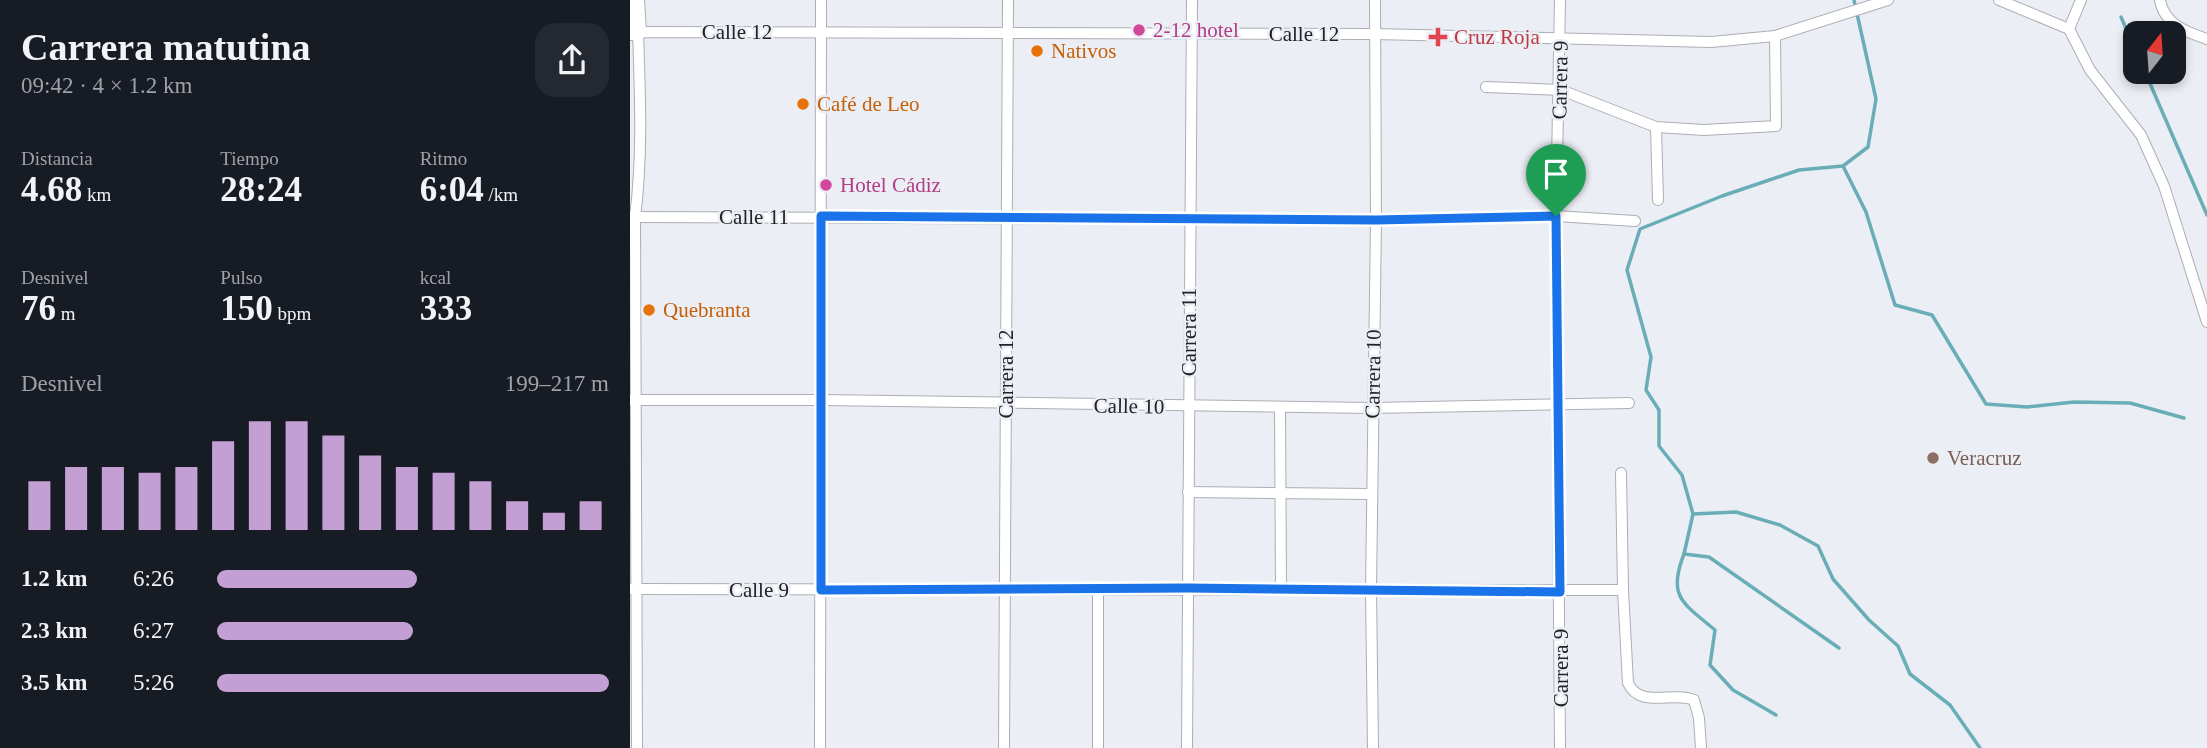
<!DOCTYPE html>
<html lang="es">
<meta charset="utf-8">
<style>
body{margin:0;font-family:Georgia,serif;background:#242831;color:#f1f3f6;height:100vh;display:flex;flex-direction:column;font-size:26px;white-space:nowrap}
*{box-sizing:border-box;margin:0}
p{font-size:23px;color:#9ea1a6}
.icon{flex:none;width:38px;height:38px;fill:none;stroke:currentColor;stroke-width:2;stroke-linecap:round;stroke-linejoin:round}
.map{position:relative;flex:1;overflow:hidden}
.panel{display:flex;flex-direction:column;background:#171b24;width:630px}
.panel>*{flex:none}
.needle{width:46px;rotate:17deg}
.tools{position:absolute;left:1493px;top:21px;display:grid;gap:14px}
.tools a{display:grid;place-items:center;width:63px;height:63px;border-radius:14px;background:#171b24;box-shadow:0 4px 10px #0003;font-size:35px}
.pin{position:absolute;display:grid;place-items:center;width:60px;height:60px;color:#fff;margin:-72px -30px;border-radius:50% 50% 50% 0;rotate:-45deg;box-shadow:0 0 7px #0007}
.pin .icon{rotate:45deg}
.round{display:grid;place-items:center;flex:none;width:74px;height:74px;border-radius:21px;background:#242831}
.head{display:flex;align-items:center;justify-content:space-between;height:119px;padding:0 21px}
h1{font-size:38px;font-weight:700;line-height:52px}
.figures{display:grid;grid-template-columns:repeat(3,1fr);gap:10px;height:119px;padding:7px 21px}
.figures div{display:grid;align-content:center}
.figures b{font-size:35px;font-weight:700}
.figures small{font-size:19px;font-weight:400}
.figures p{font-size:19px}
.chart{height:196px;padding:14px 21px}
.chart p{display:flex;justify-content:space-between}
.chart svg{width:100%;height:126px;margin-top:7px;stroke:#c39fd3;stroke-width:6}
ul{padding:0 21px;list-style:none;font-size:23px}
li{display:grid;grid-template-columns:112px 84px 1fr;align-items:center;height:52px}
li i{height:18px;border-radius:9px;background:#c39fd3}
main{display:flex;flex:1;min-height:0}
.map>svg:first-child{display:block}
</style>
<main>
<section class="panel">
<div class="head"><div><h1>Carrera matutina</h1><p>09:42 · 4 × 1.2 km</p></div><a class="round"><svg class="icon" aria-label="share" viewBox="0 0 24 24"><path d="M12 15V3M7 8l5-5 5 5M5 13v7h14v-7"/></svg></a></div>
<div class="figures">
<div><p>Distancia</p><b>4.68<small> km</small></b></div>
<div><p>Tiempo</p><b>28:24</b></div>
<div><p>Ritmo</p><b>6:04<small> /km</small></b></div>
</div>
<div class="figures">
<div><p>Desnivel</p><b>76<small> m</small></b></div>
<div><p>Pulso</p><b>150<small> bpm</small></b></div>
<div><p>kcal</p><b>333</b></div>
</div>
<div class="chart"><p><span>Desnivel</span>199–217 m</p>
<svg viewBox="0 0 160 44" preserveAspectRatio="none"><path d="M5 44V27M15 44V22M25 44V22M35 44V24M45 44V22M55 44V13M65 44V6M75 44V6M85 44V11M95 44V18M105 44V22M115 44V24M125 44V27M135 44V34M145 44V38M155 44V34"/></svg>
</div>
<ul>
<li><b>1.2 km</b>6:26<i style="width:51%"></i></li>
<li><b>2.3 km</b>6:27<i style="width:50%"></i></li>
<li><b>3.5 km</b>5:26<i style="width:100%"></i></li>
</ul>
</section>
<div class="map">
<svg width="1577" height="748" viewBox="0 0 1577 748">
<rect width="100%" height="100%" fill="#eceef5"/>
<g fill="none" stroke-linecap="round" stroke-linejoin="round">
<g stroke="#69aeb7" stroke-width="3.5">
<path d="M1224 0 1246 99 1238 147 1213 166 1236 212 1265 305 1302 315 1356 404 1397 407 1444 402 1500 403 1554 418"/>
<path d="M1491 17 1505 49"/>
<path d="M1515 72 1577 215"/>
<path d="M1213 166 1169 170 1092 196 1010 229 997 270 1021 357 1016 390 1029 410V446L1052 475 1063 514 1106 512 1150 525 1188 546 1203 579 1239 620 1268 646 1280 674 1320 705 1350 748"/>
<path d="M1063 514 1054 554 1079 557 1209 648"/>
<path d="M1054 554C1037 597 1053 603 1085 630L1080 665 1103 690 1146 715"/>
</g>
<defs>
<g id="street">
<path d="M930 0 926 216 930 748"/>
<path d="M1369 0 1439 29"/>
<path d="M1530 0C1534 24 1556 32 1577 39"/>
<path d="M1439 29 1460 70 1511 135 1534 186 1577 322"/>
<path d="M1439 29 1451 0"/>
<path d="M856 87 931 90 1026 127 1074 130 1146 126 1145 36"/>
<path d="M1026 127 1028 200"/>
<path d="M0 217 746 220 926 216 1005 221"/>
<path d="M1 400H191L742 408 999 403"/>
<path d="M650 407 651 589"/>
<path d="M558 492 741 494"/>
<path d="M468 588V748"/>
<path d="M0 589 993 590 991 473"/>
<path d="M993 590 998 683C1010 709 1042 691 1064 700L1069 718 1071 748"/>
<path d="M7 748 5 217C13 155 10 94 8 32L744 34 1081 42 1145 36 1258 0"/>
<path d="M190 748 191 0"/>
<path d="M374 748 378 0"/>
<path d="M557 748 562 0"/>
<path d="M743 748 741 589 746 220 745 0"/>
</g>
<path id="secondary" d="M0 32H8L6 0"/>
</defs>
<use href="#street" stroke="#acaeb5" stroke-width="12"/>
<use href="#secondary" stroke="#acaeb5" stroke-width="18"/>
<use href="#street" stroke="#fff" stroke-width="10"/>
<use href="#secondary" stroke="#fff" stroke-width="16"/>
</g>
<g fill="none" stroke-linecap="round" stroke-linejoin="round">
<defs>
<path id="route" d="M191 216 746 220 926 216 930 592 558 588 191 590Z"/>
</defs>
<use href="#route" stroke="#fff" stroke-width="14"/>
<use href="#route" stroke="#1a73e8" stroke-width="9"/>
</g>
<g fill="#d1479c" stroke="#eceef5" stroke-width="2.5">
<circle cx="509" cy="30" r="7"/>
<circle cx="196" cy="185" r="7"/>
</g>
<path fill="#e0444e" stroke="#eceef5" stroke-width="2.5" d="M804.5 26.5h7v7h7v7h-7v7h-7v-7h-7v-7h7z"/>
<g fill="#e8710a" stroke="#eceef5" stroke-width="2.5">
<circle cx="407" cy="51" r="7"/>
<circle cx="173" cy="104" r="7"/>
<circle cx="19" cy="310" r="7"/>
</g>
<circle fill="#8d6e63" stroke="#eceef5" stroke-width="2.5" cx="1303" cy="458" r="7"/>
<g text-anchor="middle" stroke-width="5" stroke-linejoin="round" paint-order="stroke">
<g font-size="21" fill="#b23c85" stroke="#eceef5" text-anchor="start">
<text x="523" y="37">2-12 hotel</text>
<text x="210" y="192">Hotel Cádiz</text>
</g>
<g font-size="21" fill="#222225" stroke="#eceef5">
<text x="107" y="39">Calle 12</text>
<text x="674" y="41">Calle 12</text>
<text transform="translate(930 80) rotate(-89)" y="7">Carrera 9</text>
<text x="124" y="224">Calle 11</text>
<text transform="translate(559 332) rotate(-90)" y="7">Carrera 11</text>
<text transform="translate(376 374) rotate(-90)" y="7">Carrera 12</text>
<text transform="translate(743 374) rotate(-89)" y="7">Carrera 10</text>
<text transform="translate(499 406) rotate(1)" y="7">Calle 10</text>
<text x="129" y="597">Calle 9</text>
<text transform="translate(931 668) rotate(-90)" y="7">Carrera 9</text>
</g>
<g font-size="21" fill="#be3a42" stroke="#eceef5" text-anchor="start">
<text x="824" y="44">Cruz Roja</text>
</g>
<g font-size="21" fill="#c56008" stroke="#eceef5" text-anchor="start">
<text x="421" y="58">Nativos</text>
<text x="187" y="111">Café de Leo</text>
<text x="33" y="317">Quebranta</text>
</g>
<g font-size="21" fill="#785e54" stroke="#eceef5" text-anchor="start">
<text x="1317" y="465">Veracruz</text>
</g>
</g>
</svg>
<div class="tools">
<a><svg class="needle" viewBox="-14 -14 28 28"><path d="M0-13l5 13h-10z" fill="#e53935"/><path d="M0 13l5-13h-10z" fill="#9ea1a6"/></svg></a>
</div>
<div class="pin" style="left:926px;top:216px;background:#1e9e55"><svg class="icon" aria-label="arrive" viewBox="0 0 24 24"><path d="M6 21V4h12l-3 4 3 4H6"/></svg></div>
</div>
</main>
